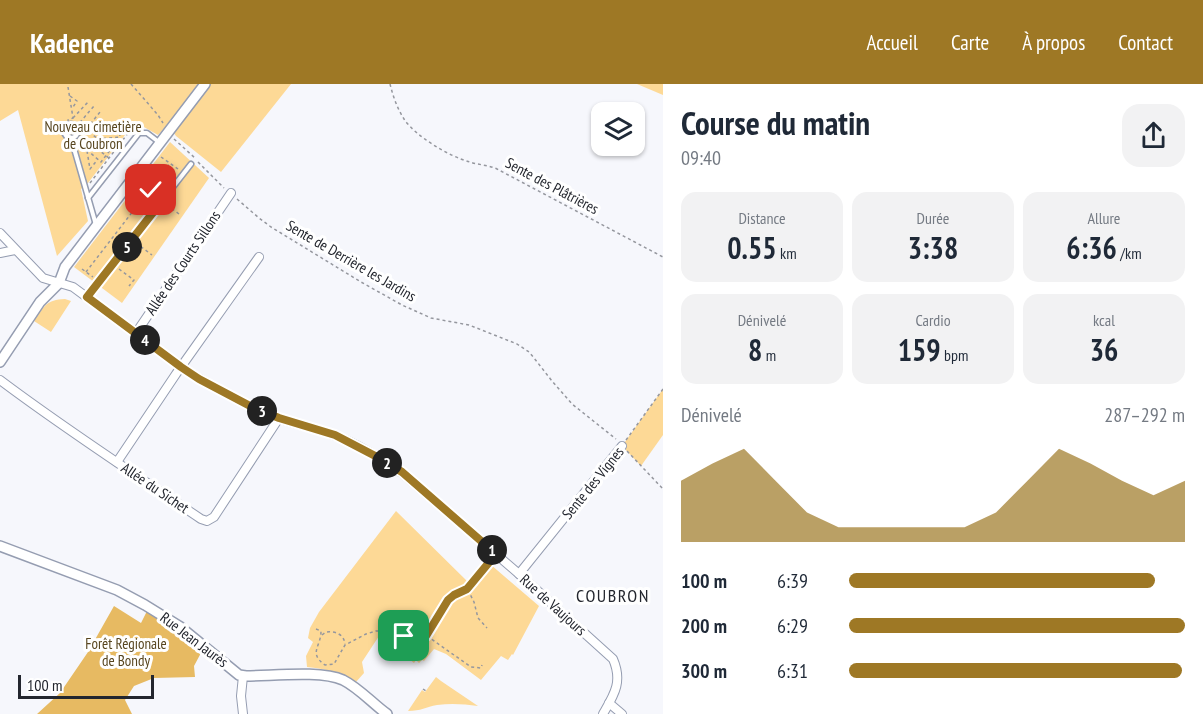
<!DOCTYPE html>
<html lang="fr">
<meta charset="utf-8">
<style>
body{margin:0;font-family:"PT Sans Narrow",sans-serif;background:#f2f2f3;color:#1f2937;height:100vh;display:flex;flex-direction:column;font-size:22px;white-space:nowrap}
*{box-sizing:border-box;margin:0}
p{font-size:20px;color:#747a83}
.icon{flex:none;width:33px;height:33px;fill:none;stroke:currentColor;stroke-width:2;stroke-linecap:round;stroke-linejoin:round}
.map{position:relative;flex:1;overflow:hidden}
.sheet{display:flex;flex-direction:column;background:#fff;width:540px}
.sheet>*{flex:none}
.fabs{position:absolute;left:591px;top:18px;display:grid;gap:12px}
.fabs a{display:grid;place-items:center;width:54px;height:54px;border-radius:12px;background:#fff;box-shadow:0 2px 4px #0004;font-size:30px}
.scale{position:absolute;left:18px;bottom:15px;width:136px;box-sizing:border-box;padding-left:6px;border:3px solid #23262e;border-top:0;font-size:16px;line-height:21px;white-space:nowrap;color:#23262e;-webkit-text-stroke:4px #fff;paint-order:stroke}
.pin{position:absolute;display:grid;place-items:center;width:51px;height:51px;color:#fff;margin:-26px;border-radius:12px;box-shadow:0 3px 9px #0006}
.km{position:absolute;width:30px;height:30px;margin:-15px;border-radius:50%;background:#222;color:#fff;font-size:16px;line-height:30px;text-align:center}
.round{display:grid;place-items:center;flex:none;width:63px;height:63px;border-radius:18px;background:#f2f2f3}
.headline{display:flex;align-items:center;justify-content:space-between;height:102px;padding:0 18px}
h1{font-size:33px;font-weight:700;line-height:45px}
.figures{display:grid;grid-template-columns:repeat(3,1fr);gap:9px;height:102px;padding:6px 18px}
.figures div{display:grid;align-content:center;border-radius:15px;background:#f2f2f3;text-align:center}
.figures b{font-size:30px;font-weight:700}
.figures small{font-size:16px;font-weight:400}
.figures p{font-size:16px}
.chart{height:168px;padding:12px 18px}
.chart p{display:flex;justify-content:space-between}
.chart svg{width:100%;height:108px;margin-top:6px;fill:#9e7825;opacity:.7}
ul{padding:0 18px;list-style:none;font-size:20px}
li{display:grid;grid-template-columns:96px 72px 1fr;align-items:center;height:45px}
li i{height:15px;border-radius:8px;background:#9e7825}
header{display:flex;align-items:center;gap:36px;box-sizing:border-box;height:84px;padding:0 30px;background:#9e7825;color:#fff}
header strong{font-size:28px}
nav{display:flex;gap:33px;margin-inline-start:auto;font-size:21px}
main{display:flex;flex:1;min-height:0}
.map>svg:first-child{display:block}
</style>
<header>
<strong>Kadence</strong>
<nav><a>Accueil</a><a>Carte</a><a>À propos</a><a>Contact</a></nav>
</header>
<main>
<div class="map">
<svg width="663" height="630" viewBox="0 0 663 630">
<rect width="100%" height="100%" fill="#f6f7fc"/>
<g fill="#fdd996">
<path d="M0 0H291L221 88 176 52 168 40 158 51 135 38 88 99 81 105 88 137 57 172 18 26 0 37Z"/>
<path d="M637 0H663V11Z"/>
<path d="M170 58 209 94 122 219 74 183Z"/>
<path d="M65 215 71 217 51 248 34 237C44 222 46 216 65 215Z"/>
<path d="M663 305V351L641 382 622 362Z"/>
<path d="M396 427 469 499 477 502 490 480 539 522 513 571 512 570 508 576 501 572 481 596 446 570 434 565 424 577 422 576 419 579 416 576 414 579C402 570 392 559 379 552L362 578 364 589 356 598C341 588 325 585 307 583L306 572 313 558 308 554 310 544 319 528Z"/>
<path d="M436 593 441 597 478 622C464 620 451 619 437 621 426 623 421 627 408 627L422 606 425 608Z"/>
</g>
<path fill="#e7ba62" d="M114 522 141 539 147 527 184 550 202 567 194 582 195 593 154 594 134 602 125 616 132 630H37L60 609 88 568Z"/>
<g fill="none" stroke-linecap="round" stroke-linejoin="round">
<defs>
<g id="service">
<circle cx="71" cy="47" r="7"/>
<path d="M71 54 96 141"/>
<path d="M88 114 139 49H147L160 59"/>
<path d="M87 213 191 80"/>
</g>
<g id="minor">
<path d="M0 149 43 194 73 203 181 283C211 303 243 319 275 333 294 340 314 344 333 351 357 359 381 375 402 389L519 490 613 575C623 598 614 611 603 630"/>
<path d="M0 169 15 166"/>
<path d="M136 249 231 109"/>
<path d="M0 296C65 345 133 389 201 435L207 437 214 433 279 334"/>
<path d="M117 378 176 290 259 173"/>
<path d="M519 490 622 362"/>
<path d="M243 592 241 612 243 630"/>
<path d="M609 619 622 630"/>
</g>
<g id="tertiary">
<path d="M0 278 40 218 59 199 65 183 205 0"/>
<path d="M0 462 117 506 145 521 179 542 239 591 246 592C272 592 321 586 343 596 359 604 373 620 387 630"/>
</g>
</defs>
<use href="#service" stroke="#959db1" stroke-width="7"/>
<use href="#minor" stroke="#959db1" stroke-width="10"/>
<use href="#tertiary" stroke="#959db1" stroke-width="12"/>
<g stroke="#95979e" stroke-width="1.5" stroke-dasharray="3 3" stroke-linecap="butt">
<path d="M131 0 158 31 163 39"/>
<path d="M390 0C393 12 397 24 404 35 415 52 450 73 470 78 479 81 488 81 497 85L663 173"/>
<path d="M68 3 73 34 68 36 69 41"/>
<path d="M70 12 77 17 73 23"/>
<path d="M73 34 88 18"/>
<path d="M76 43 94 22"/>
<path d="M98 43 103 37 110 43"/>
<path d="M89 45 119 43 120 53 99 55"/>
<path d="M89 48 111 65 101 78 80 60 89 48 88 43 100 28"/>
<path d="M78 50 109 74"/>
<path d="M174 55 195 74"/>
<path d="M108 63 114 54"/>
<path d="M87 67 90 85 98 75"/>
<path d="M161 73 178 85"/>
<path d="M198 78 224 104"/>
<path d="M90 99 135 40"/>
<path d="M150 105V108L147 109 146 105H150L170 79"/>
<path d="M237 115 259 134 271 143 361 198 402 221 431 234 469 241 517 260 529 268 534 274 552 297 572 320 616 355"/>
<path d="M167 121 179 130"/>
<path d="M136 159 152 171"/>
<path d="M82 185 93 193"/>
<path d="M119 185 134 196 129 202"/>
<path d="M86 188 147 109"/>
<path d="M626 356 663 305"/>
<path d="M627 367 663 405"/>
<path d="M468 506 474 518 478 534 487 544"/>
<path d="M316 545 321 547C321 563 308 569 325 581L334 580 345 561 366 550 376 547H383L395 551 404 552H426L448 516 454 511 467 505 490 478"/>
<path d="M322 551 326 548C335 547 344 550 345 560"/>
<path d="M427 552 471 583 481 584 482 581"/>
<path d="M423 605 426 607"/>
</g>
<use href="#service" stroke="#fff" stroke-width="4"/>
<use href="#minor" stroke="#fff" stroke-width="8"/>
<use href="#tertiary" stroke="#fff" stroke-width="9"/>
</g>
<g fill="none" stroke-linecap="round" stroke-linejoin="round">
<defs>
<path id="route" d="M151 106 150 108 162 117 87 213 181 283 199 295 252 323 279 334 335 351 381 375 402 388 496 470 467 505 454 511 448 516 426 552H404"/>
</defs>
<use href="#route" stroke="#fff" stroke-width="12"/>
<use href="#route" stroke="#9e7825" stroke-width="8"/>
</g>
<g text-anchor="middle" stroke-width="6" stroke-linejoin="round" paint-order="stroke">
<g font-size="15" fill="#584620" stroke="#fff">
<text x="93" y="48">Nouveau cimetière<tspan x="93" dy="17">de Coubron</tspan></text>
<text x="126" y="565">Forêt Régionale<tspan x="126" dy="17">de Bondy</tspan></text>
</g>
<g font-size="15" fill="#23262e" stroke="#fff">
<text transform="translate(552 102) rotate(28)" y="5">Sente des Plâtrières</text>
<text transform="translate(351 177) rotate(30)" y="5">Sente de Derrière les Jardins</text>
<text transform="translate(183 179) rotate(-56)" y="5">Allée des Courts Sillons</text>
<text transform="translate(593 399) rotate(-51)" y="5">Sente des Vignes</text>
<text transform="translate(155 404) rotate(34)" y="5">Allée du Sichet</text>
<text transform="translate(553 521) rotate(42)" y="5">Rue de Vaujours</text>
<text transform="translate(194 556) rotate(37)" y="5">Rue Jean Jaurès</text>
</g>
<g font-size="18" letter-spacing="1.5" fill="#23262e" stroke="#fff">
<text x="613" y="518">COUBRON</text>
</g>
</g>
</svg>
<div class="fabs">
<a><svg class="icon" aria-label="layers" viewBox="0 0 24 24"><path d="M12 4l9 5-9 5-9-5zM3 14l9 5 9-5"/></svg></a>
</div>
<div class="scale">100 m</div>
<div class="pin" style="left:404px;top:552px;background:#1e9e55"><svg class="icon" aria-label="arrive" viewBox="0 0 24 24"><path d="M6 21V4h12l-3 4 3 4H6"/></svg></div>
<div class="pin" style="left:151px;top:106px;background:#d93025"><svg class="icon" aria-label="check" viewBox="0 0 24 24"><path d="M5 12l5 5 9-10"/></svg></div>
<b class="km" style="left:492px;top:466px">1</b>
<b class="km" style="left:387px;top:379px">2</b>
<b class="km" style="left:262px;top:327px">3</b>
<b class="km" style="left:145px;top:256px">4</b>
<b class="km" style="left:127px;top:163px">5</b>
</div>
<section class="sheet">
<div class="headline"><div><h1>Course du matin</h1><p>09:40</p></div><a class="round"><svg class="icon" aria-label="share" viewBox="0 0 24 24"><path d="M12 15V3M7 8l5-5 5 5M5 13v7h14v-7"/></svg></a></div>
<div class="figures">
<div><p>Distance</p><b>0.55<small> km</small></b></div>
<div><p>Durée</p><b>3:38</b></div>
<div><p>Allure</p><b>6:36<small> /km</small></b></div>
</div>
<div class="figures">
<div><p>Dénivelé</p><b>8<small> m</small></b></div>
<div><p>Cardio</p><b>159<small> bpm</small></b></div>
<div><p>kcal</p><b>36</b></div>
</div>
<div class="chart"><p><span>Dénivelé</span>287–292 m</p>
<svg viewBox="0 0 160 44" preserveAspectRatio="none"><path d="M0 44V19L10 12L20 6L30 19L40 32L50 38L60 38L70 38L80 38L90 38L100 32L110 19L120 6L130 12L140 19L150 25L160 19V44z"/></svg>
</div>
<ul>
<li><b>100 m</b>6:39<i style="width:91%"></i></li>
<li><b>200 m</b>6:29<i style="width:100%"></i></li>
<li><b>300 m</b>6:31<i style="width:99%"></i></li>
</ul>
</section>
</main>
